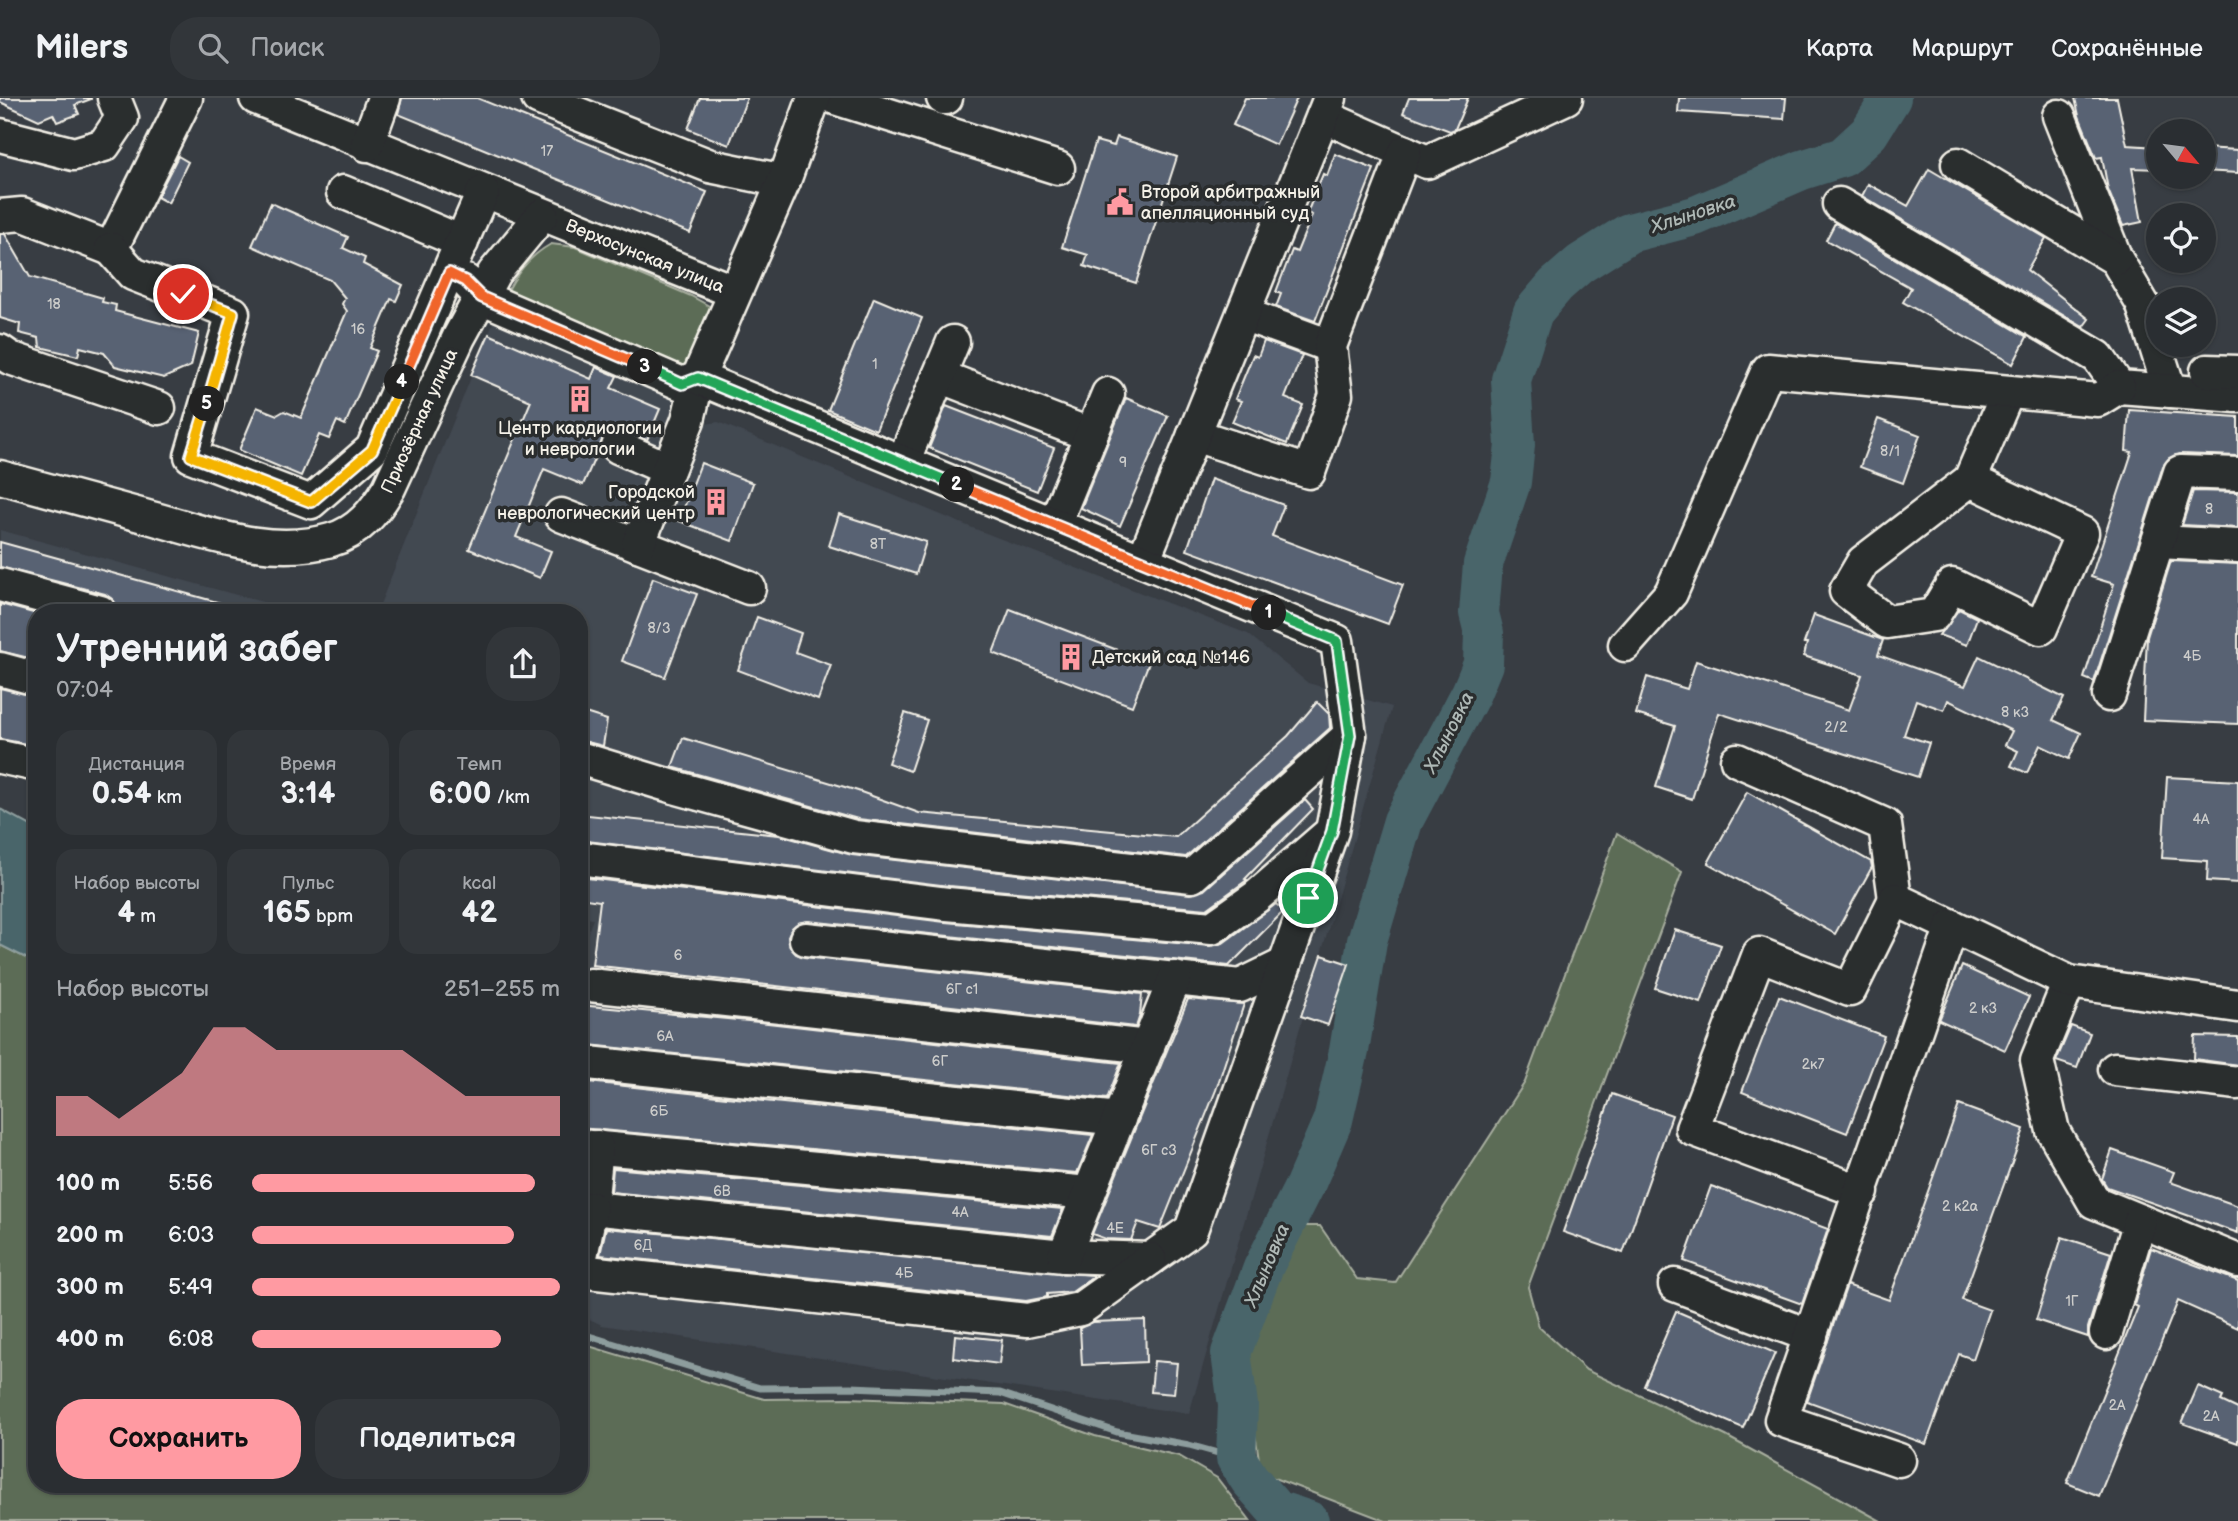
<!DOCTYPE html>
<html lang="ru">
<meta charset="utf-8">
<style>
body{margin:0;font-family:"Balsamiq Sans",sans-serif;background:#32363a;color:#f1f3f6;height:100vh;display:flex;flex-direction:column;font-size:26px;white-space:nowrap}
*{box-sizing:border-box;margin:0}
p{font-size:23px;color:#a5a8ac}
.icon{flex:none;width:38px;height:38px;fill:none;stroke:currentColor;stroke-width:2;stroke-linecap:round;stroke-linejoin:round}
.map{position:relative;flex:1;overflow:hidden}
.sheet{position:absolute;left:28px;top:506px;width:560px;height:889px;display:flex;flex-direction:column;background:#2a2e32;border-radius:28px;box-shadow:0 2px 5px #0004,0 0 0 2px #464a4d}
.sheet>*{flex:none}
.needle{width:46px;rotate:119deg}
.tools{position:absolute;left:2146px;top:21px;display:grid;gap:14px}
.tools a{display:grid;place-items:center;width:70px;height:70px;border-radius:50%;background:#2a2e32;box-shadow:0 2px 5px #0004,0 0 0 2px #464a4d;font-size:35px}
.pin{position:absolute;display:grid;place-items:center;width:60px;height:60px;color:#fff;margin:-30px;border:4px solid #fff;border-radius:50%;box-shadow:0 2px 7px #0007}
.km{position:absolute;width:35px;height:35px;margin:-18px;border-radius:50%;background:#222;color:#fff;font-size:19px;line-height:35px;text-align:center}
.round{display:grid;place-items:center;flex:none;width:74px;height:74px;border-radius:28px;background:#32363a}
.head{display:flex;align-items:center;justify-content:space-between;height:119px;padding:0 28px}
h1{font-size:38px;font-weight:600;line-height:52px}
.metrics{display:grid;grid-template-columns:repeat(3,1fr);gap:10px;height:119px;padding:7px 28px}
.metrics div{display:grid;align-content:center;border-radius:18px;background:#32363a;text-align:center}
.metrics b{font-size:30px;font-weight:600}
.metrics small{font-size:19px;font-weight:400}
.metrics p{font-size:19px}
.chart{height:196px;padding:14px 28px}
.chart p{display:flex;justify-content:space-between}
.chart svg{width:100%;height:126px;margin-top:7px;fill:#ff9aa2;opacity:.7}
.action{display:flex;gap:14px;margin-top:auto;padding:14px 28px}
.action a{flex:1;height:80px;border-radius:28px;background:#ff9aa2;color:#111;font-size:28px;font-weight:600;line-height:80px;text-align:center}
.action a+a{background:#32363a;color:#f1f3f6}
ul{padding:0 28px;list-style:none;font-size:23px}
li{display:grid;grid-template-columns:112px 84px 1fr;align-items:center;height:52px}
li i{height:18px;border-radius:9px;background:#ff9aa2}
header{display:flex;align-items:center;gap:42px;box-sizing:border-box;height:98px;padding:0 35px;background:#2a2e32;border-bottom:2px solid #464a4d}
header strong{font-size:33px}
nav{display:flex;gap:38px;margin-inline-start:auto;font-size:24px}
.search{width:490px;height:63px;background:#32363a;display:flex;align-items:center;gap:18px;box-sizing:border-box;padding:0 24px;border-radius:28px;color:#a5a8ac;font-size:26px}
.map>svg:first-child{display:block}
</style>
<header>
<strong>Milers</strong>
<div class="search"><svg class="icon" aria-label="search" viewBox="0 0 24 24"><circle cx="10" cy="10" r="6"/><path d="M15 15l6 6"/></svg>Поиск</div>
<nav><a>Карта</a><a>Маршрут</a><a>Сохранённые</a></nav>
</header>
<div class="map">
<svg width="2238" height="1423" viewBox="0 0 2238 1423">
<rect width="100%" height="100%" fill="#383d43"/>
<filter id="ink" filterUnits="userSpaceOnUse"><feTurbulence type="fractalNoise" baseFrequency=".0143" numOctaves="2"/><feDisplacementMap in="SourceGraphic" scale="14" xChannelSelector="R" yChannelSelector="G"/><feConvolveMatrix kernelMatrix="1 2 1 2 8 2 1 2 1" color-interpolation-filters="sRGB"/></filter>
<g filter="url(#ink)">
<g fill="#424851">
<path d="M551 146 575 149 691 198 709 208 700 327 718 324 970 429 1248 536 1308 585 1392 609 1189 1316 602 1227 579 1216V857L593 821 579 819V514H377L500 207 513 181 534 156Z"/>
<path d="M0 432 299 514H37V684L0 672Z"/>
</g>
<g fill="#5b6c56" stroke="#a8ae9f" stroke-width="2">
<path d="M551 146 575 149 691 198 709 208 714 218 690 279 504 200C515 177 528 159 551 146Z"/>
<path d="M1617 735 1682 774 1528 1189 1539 1229 1586 1272 1726 1338 1881 1423H1386L1261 1375 1242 1247 1297 1128H1320L1357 1181 1395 1185 1525 984Z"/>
<path d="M0 847 28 861 37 877V1386H579V1245L764 1301 849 1300 1004 1306 1095 1338 1179 1358 1217 1380 1250 1423H0Z"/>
</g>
<path fill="#48656b" stroke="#8d9d9d" stroke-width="2" d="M0 711 37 731V877L28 861 0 847Z"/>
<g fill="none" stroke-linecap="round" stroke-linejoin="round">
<path stroke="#8d9d9d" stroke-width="7" d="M579 1235 760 1290 851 1289 1000 1295 1117 1334 1189 1347 1236 1360"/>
<path stroke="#48656b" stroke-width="40" d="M1309 1423 1276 1412 1250 1382 1236 1360 1238 1307 1231 1255 1263 1170 1305 1087 1333 1022 1349 953 1367 843 1403 723 1471 595 1483 566 1484 535 1479 515 1483 466 1511 384 1515 347 1511 282 1533 214 1556 187 1580 166 1629 135 1695 118 1802 72 1843 59 1869 35 1891 0"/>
</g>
<g fill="#586273" stroke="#f4f1e8" stroke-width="2">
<path d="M0 0H91V1L75 7 79 16 57 24 53 16 39 22 0 4Z"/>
<path d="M402 0H477L707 94 690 135 398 16Z"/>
<path d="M700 0H747L729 47 688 31Z"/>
<path d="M1245 0H1297L1276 47 1233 27Z"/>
<path d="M1409 0H1468L1455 31 1450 33 1403 15Z"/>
<path d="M1679 0H1786L1784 21 1678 14Z"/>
<path d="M2075 0H2117L2127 47 2158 49V71L2132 70 2142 124 2123 128 2108 92 2102 59 2096 60 2079 18Z"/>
<path d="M1117 39 1177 59 1136 185 1084 168 1088 157 1062 149 1096 43 1114 48Z"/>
<path d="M2203 50 2238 52V75L2203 73Z"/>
<path d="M1335 56 1374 71 1315 223 1276 209 1281 196 1276 194 1292 152 1297 154 1312 117 1307 115 1323 76 1327 78Z"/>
<path d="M178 58 188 64 168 105 157 99Z"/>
<path d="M1929 71 2046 140 2027 172 2089 221 2083 229 1862 98 1868 86 1908 108Z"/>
<path d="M271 105 348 139 343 150 365 160 363 166 403 187 396 203 391 201 370 250 377 253 345 327 337 323 329 341 319 337 301 378 239 352 257 309 277 317 284 313 301 320 347 213 342 206 345 200 330 182 252 148Z"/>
<path d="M1835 125 2027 239 2013 266 1903 204 1911 190 1826 142Z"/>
<path d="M0 136H5L30 179 103 200 102 204 116 207 115 213 199 235 191 268 164 280 115 268 104 255 80 249 78 258 40 249 39 240 19 235 20 226 0 220Z"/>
<path d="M874 200 922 220 876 332 828 312Z"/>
<path d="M489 236 591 281 596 269 617 278 611 290 660 311 647 342 617 331 605 336 583 387 544 371 516 439 551 453 540 480 469 451 531 303 471 277Z"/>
<path d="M1264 243 1302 257 1285 300 1303 307 1287 346 1232 324 1241 303 1235 301 1253 257 1258 259Z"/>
<path d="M1126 300 1168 318 1120 428 1081 410Z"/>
<path d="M946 308 1054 350 1037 393 929 350Z"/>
<path d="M2129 312 2238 319V358L2180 356 2169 360 2163 368 2094 584 2084 580 2114 486 2091 479 2132 354 2126 353Z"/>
<path d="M1878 321 1920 337 1903 385 1860 369Z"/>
<path d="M701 365 753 385 732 443 679 423Z"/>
<path d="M1211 381 1284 407 1272 438 1403 487 1388 526 1187 452Z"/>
<path d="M2193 393 2238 394V430L2182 427Z"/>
<path d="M839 416 926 444 916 476 829 448Z"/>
<path d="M0 444 235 509 234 514H133L118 510 113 502 105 496 0 469Z"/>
<path d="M2171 463 2238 466V626L2143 622 2147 539Z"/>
<path d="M653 480 697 496 665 579 622 563Z"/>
<path d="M0 506 37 516V562L0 553Z"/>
<path d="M1010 511 1149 564 1132 608 993 555Z"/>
<path d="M1959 511 1977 520 1967 547 1939 537Z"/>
<path d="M1814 517 1883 542 1878 557 1965 588 1979 558 2064 600 2053 622 2081 635 2069 661 2040 647 2027 675 2011 668 2018 653 2005 647 2012 633 1948 602 1944 612 1916 602 1904 637 1929 645 1918 679 1719 615 1692 701 1656 689 1675 628 1636 616 1647 579 1687 591 1696 563 1849 612 1862 577 1804 558 1807 545H1804Z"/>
<path d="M757 519 801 535 795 554 831 567 818 602 738 572Z"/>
<path d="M0 590 37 599V648L0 641Z"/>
<path d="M1317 604 1329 616 1330 630 1186 759 858 721 672 669 683 640 858 693 919 715 1176 739 1288 638Z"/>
<path d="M579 613 607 622 603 648 579 642Z"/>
<path d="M905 615 927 622 910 673 888 665Z"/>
<path d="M2167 679 2238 683V785L2207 783 2208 763 2162 760Z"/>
<path d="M1747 694 1871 764 1872 769 1835 836 1708 765Z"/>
<path d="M1305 702 1313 711 1245 781 1247 782 1207 811 949 788 579 742V716L779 737 852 757 1190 796 1204 792Z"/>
<path d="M579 779 945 824 1210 848 1223 845 1276 806 1284 813 1229 868 808 823 798 825 792 830 788 838 790 849 796 856 804 859 1142 896 1140 917 1136 929 592 867 600 803 579 800Z"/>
<path d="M1675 832 1721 847 1701 905 1655 890Z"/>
<path d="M1322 857 1349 866 1328 927 1301 918Z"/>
<path d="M1962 868 2029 899 2005 952 1939 922Z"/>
<path d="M1779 898 1884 938 1847 1035 1742 994Z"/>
<path d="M1188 901 1244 906 1216 992 1160 1131 1138 1124 1131 1142 1106 1141 1092 1136Z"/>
<path d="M579 907 759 924 1121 965 1107 1001 579 946Z"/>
<path d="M2071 928 2090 935 2077 970 2056 963Z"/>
<path d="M2195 938 2238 939V967L2194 961Z"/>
<path d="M579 983 745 1001 1093 1037 1077 1075 579 1030Z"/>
<path d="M1612 996 1672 1017 1623 1155 1563 1134Z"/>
<path d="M1959 1007 2024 1031 1962 1202 1990 1212 1973 1261 1959 1256 1926 1346 1807 1303 1847 1187 1889 1202Z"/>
<path d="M2112 1052 2174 1074 2170 1084 2238 1108V1135L2107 1089 2102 1081Z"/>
<path d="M613 1070 1063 1111 1052 1138 611 1094Z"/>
<path d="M1711 1088 1828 1131 1802 1206 1684 1163Z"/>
<path d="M606 1130 1093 1177V1179L1072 1194 1047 1196V1199L1026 1203 600 1157Z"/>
<path d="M2062 1139 2111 1155 2088 1230V1239L2036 1222Z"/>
<path d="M2151 1150 2238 1183V1230L2178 1203 2099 1398 2067 1385 2138 1209 2134 1207Z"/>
<path d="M1676 1213 1775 1255 1743 1330 1644 1288Z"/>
<path d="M1145 1222 1146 1264 1082 1267 1080 1230 1093 1224Z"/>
<path d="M955 1237 1002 1242 999 1266 953 1260Z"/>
<path d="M1154 1263 1177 1265 1174 1296 1151 1294Z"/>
<path d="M2198 1288 2223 1299 2221 1303 2238 1311V1345L2182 1325Z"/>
</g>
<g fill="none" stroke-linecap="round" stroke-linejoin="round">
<defs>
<g id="minor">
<path d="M256 0 735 194"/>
<path d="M538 0 710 68 784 83"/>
<path d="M835 0 1058 70"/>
<path d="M943 0H946"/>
<path d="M1323 18 1427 64 1566 0"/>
<path d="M2059 18 2116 161 2142 205 2170 293"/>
<path d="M0 37 74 56 104 47 122 20 114 0"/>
<path d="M367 47 384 0"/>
<path d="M1958 66 2116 161"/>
<path d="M343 94 462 144"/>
<path d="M1839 106 2098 259 2119 289 2238 298"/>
<path d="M0 118 22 116 111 151 186 0"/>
<path d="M111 151 133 176 233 215 191 358 311 404 372 351 483 94"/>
<path d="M466 183 481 199 682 286 698 280"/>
<path d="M1243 216 1330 248"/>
<path d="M0 253 10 260 159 310"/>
<path d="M2207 273 2238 274"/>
<path d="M939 278 1091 337"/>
<path d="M1194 337 1309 374 1336 297 1330 248 1405 54"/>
<path d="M618 349 668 371"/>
<path d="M903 364 953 244"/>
<path d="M0 379C48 392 96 405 144 418 205 434 268 460 331 442 359 434 375 413 389 390L459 239 494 175 542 117"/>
<path d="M1970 382 1863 464 1846 493 1887 524 1934 517 1952 487 2041 530 2082 435 1970 382 2008 294"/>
<path d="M561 417 749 490"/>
<path d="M1054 427 1108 296"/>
<path d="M2158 444 2238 448"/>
<path d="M638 447 688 322 698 280"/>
<path d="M1143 463 1330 0"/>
<path d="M0 487 100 514"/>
<path d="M1625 547 1671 495 1768 272 2098 302 2119 289"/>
<path d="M0 571 37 581"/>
<path d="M2109 597 2180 374 2238 376"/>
<path d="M0 659 37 667"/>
<path d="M579 660 674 689 854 739 1192 778 1350 637"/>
<path d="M1737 662 1885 727 1895 801"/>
<path d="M579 760 947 806 1212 830 1256 799 1331 734"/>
<path d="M806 841 1240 888 1285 866"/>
<path d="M2069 884 2037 962 2053 1033 2094 1104 2238 1163"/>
<path d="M590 887 1148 949"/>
<path d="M579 964 1119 1021"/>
<path d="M2115 971 2238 985"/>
<path d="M579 1048 1089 1095"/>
<path d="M597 1049 591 1110 1064 1158 1150 1161 1191 1132 1332 733 1350 637 1337 543 698 280 784 83 814 0"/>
<path d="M1862 1094 1692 1031 1759 856 1850 892 1895 801 1952 828"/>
<path d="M1064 1158 1175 880"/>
<path d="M579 1168 591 1110"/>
<path d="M579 1173 1027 1222 1080 1211 1150 1161"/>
<path d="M1675 1187 1811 1238"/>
<path d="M2106 1235 2140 1123"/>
<path d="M1899 1362 1781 1322 1952 828 2069 884 2238 908"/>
</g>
</defs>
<use href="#minor" stroke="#f4f1e8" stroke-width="37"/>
<use href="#minor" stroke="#2a2d2e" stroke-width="32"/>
</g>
</g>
<g fill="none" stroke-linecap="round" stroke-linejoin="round" filter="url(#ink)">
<defs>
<path id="split-1" d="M1269 515 1337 543 1350 637 1332 733 1308 800"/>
<path id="split-2" d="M957 387 1269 515"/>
<path id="split-3" d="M645 269 682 286 698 280 957 387"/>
<path id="split-4" d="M402 284 449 175 465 183 481 199 645 269"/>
<path id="split-5" d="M207 306 191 358 311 404 372 352 402 284"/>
<path id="split-6" d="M183 196 233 215 207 306"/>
</defs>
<use href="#split-1" stroke="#fff" stroke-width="14"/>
<use href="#split-2" stroke="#fff" stroke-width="14"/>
<use href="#split-3" stroke="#fff" stroke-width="14"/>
<use href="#split-4" stroke="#fff" stroke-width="14"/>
<use href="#split-5" stroke="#fff" stroke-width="14"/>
<use href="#split-6" stroke="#fff" stroke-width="14"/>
<use href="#split-1" stroke="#22a559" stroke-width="9"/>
<use href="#split-2" stroke="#f0652b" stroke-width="9"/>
<use href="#split-3" stroke="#22a559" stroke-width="9"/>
<use href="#split-4" stroke="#f0652b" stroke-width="9"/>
<use href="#split-5" stroke="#f5b400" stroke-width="9"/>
<use href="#split-6" stroke="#f5b400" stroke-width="9"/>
</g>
<defs>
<symbol id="civic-bare" viewBox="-9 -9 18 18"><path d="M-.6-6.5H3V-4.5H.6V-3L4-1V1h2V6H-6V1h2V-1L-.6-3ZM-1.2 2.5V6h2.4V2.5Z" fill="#ff9aa2" stroke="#2a2d2e" stroke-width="2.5" paint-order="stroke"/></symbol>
<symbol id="building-bare" viewBox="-9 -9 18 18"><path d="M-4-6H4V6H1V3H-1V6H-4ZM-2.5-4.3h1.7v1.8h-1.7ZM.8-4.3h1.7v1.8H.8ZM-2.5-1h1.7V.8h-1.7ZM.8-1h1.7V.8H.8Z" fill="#ff9aa2" stroke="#2a2d2e" stroke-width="2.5" paint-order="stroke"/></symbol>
</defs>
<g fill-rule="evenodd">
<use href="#civic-bare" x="1101" y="85" width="38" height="38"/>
<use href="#building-bare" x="561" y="282" width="38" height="38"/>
<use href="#building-bare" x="697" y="385" width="38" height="38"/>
<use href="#building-bare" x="1052" y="540" width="38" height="38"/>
</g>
<g text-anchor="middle" stroke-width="7" stroke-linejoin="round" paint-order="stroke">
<g font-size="14" fill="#cdcdcb">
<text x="547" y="58">17</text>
<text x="54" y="211">18</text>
<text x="358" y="236">16</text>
<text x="875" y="271">1</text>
<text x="1890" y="358">8/1</text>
<text x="1123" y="369">9</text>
<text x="2209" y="416">8</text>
<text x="878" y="451">8Т</text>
<text x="659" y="535">8/3</text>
<text x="2192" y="563">4Б</text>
<text x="2015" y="619">8 к3</text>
<text x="1836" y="634">2/2</text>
<text x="2201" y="726">4А</text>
<text x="678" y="862">6</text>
<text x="962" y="896">6Г с1</text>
<text x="1983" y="915">2 к3</text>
<text x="665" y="943">6А</text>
<text x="940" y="968">6Г</text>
<text x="1813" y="971">2к7</text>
<text x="659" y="1018">6Б</text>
<text x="1159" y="1057">6Г с3</text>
<text x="722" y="1098">6В</text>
<text x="1960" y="1113">2 к2а</text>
<text x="960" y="1119">4А</text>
<text x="1115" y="1135">4Е</text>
<text x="643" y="1152">6Д</text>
<text x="904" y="1180">4Б</text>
<text x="2072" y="1208">1Г</text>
<text x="2117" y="1312">2А</text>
<text x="2211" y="1323">2А</text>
</g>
<g font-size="18" fill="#f4f1e8" stroke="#2a2d2e" text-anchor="start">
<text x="1141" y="100">Второй арбитражный<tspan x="1141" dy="21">апелляционный суд</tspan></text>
<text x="580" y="336" text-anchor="middle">Центр кардиологии<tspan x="580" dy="21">и неврологии</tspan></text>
<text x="695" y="400" text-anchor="end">Городской<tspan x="695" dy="21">неврологический центр</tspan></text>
<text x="1092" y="565">Детский сад №146</text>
</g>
<g font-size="18" fill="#f4f1e8" stroke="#2a2d2e">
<text transform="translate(645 158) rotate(22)" y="6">Верхосунская улица</text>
<text transform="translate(419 323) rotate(-65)" y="6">Приозёрная улица</text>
</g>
<g font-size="19" font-style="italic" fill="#afb9b6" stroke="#2a2d2e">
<text transform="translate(1693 115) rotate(-18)" y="7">Хлыновка</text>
<text transform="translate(1448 634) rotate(-63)" y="7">Хлыновка</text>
<text transform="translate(1266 1167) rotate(-67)" y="7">Хлыновка</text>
</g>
</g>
</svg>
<div class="tools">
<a><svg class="needle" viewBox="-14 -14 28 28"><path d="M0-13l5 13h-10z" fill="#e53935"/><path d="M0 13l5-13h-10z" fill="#a5a8ac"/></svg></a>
<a><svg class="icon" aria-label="locate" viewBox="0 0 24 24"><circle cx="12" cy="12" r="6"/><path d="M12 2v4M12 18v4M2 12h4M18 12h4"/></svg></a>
<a><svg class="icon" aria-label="layers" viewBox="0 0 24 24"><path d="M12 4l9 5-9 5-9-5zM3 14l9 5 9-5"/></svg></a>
</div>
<div class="pin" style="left:1308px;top:800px;background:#1e9e55"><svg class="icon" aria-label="arrive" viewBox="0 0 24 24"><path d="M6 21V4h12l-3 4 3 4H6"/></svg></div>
<div class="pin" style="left:183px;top:196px;background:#d93025"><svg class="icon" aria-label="check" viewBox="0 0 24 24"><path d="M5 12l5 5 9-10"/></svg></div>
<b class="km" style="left:1269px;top:515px">1</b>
<b class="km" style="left:957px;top:387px">2</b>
<b class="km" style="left:645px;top:269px">3</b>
<b class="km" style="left:402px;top:284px">4</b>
<b class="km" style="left:207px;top:306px">5</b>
<section class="sheet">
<div class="head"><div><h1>Утренний забег</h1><p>07:04</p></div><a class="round"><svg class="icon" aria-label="share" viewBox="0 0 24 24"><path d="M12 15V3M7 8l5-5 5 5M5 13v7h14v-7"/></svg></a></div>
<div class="metrics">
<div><p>Дистанция</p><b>0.54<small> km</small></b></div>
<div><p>Время</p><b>3:14</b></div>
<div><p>Темп</p><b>6:00<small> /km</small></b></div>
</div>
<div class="metrics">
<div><p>Набор высоты</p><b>4<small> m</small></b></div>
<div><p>Пульс</p><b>165<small> bpm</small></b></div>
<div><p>kcal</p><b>42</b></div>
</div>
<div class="chart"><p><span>Набор высоты</span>251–255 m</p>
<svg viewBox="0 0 160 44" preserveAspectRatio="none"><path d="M0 44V30L10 30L20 38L30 30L40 22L50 6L60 6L70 14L80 14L90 14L100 14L110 14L120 22L130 30L140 30L150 30L160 30V44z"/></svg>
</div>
<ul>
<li><b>100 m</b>5:56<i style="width:92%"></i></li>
<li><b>200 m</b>6:03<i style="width:85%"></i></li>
<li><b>300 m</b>5:49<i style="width:100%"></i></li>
<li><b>400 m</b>6:08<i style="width:81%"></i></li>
</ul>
<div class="action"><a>Сохранить</a><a>Поделиться</a></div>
</section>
</div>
